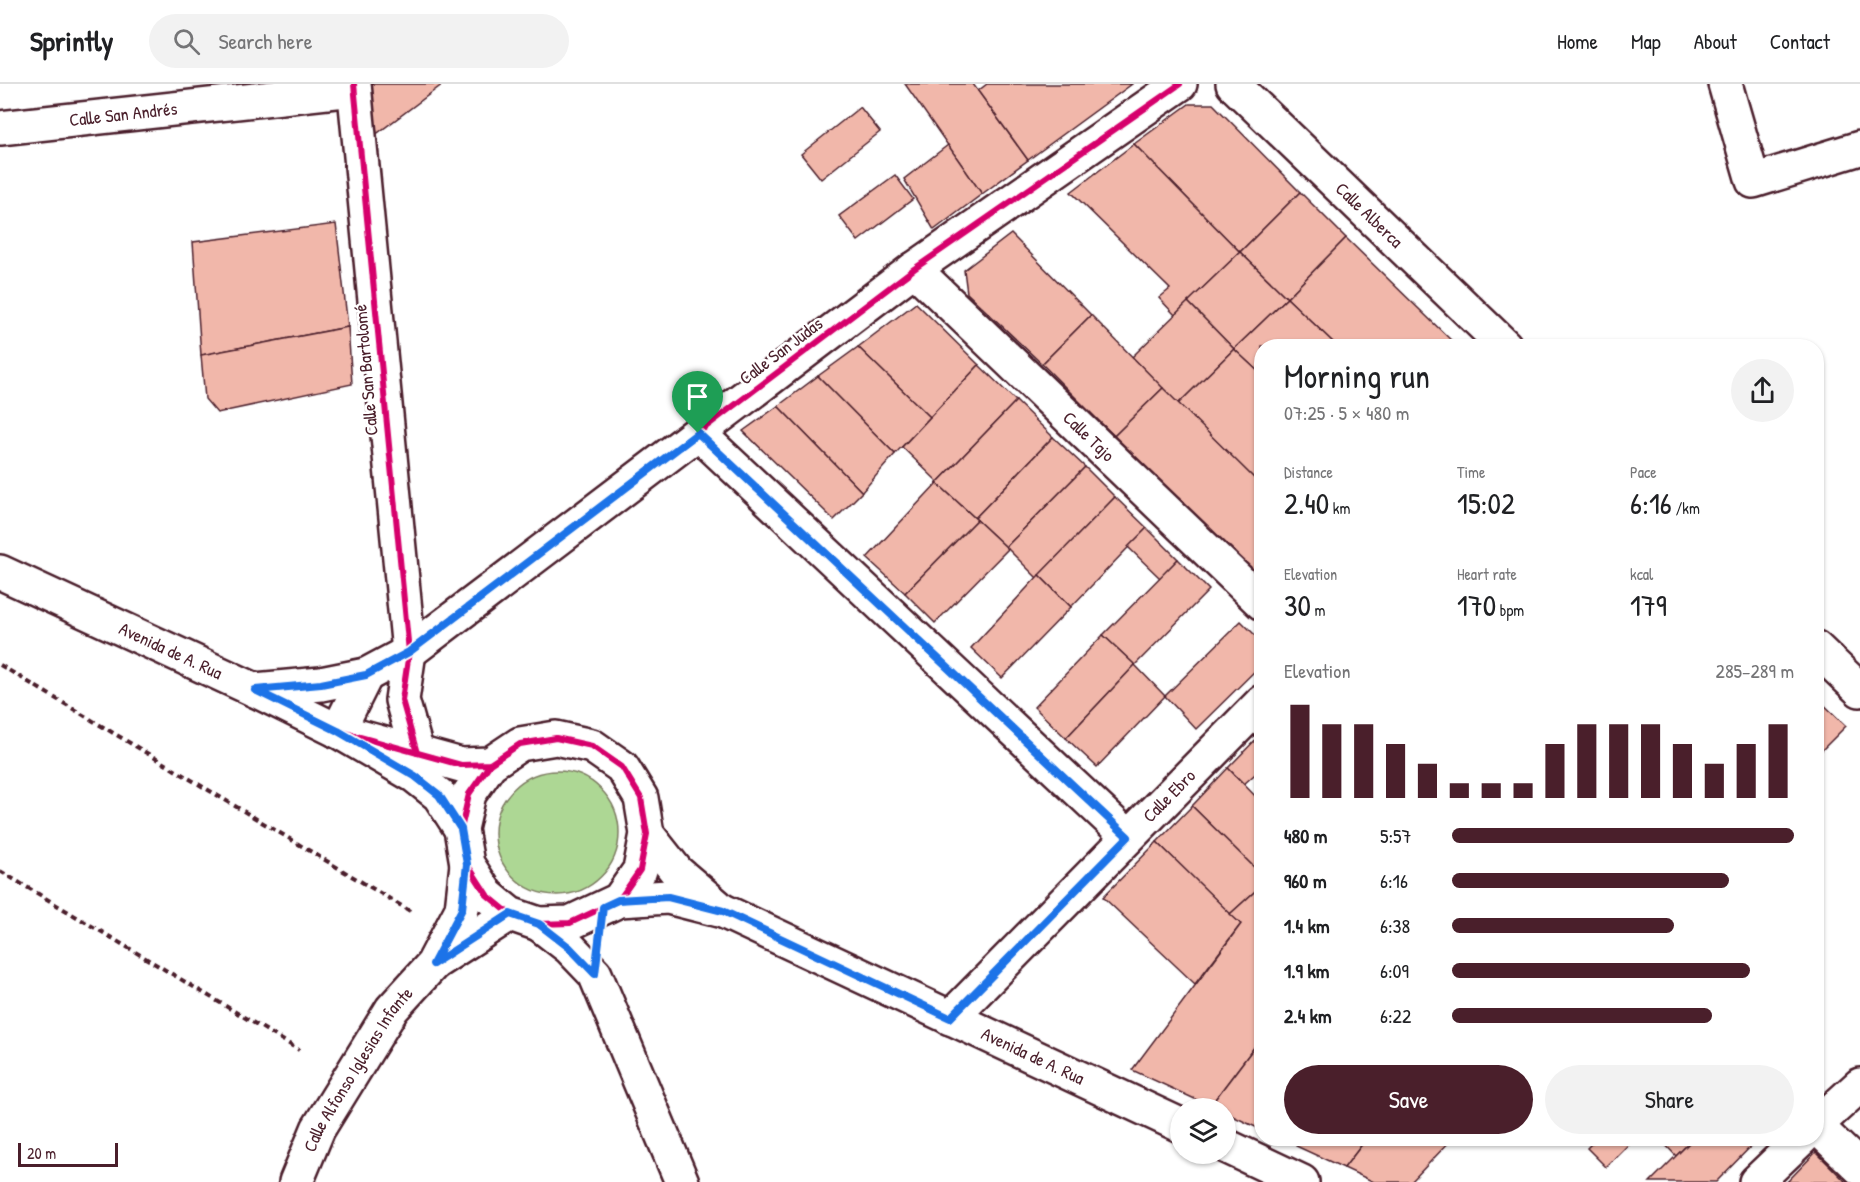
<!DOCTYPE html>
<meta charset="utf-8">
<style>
body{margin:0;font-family:"Patrick Hand",sans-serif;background:#f2f2f2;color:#202124;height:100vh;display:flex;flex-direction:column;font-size:22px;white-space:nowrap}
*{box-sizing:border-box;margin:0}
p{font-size:20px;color:#757577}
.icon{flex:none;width:33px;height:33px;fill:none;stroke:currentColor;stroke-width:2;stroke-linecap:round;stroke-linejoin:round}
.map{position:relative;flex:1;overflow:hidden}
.details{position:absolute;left:1254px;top:255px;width:570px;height:807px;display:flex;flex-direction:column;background:#fff;border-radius:24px;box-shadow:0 2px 4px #0004}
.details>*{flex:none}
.fabs{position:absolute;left:1170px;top:1014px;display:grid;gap:12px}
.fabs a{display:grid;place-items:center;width:66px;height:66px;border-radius:50%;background:#fff;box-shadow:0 2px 4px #0004;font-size:30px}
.scale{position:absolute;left:18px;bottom:15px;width:100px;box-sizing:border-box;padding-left:6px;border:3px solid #4a1f2b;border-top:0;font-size:16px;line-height:21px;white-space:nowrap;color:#4a1f2b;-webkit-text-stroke:4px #fff;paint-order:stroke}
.pin{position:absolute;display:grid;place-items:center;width:51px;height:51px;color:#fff;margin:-62px -26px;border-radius:50% 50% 50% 0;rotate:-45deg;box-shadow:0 0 6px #0007}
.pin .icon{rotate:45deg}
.round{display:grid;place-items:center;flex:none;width:63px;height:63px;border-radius:32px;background:#f2f2f2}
.head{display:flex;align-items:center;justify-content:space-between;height:102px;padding:0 30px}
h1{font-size:33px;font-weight:600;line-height:45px}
.figures{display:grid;grid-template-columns:repeat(3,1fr);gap:9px;height:102px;padding:6px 30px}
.figures div{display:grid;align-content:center}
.figures b{font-size:30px;font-weight:600}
.figures small{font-size:16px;font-weight:400}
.figures p{font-size:16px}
.chart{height:168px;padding:12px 30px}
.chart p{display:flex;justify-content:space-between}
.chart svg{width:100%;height:108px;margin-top:6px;stroke:#4a1f2b;stroke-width:6}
.button{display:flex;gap:12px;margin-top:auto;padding:12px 30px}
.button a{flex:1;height:69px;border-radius:36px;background:#4a1f2b;color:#fff;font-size:24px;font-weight:600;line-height:69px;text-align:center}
.button a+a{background:#f2f2f2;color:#202124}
ul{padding:0 30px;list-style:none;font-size:20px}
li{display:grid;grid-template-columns:96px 72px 1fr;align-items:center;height:45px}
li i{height:15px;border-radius:8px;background:#4a1f2b}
header{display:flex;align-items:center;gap:36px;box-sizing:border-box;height:84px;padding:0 30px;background:#fff;border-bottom:2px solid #e0e0e0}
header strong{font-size:28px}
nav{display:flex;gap:33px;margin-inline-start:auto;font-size:21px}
.search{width:420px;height:54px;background:#f2f2f2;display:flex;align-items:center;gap:15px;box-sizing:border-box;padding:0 21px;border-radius:33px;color:#757577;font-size:22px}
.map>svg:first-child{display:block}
</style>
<header>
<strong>Sprintly</strong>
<div class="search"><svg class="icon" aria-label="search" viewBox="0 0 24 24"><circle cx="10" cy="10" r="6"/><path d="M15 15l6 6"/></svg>Search here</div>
<nav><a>Home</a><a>Map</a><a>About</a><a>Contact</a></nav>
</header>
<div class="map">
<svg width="1860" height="1098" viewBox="0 0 1860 1098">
<rect width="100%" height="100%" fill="#fff"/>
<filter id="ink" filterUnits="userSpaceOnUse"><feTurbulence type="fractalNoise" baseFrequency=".0167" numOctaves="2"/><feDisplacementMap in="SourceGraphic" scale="12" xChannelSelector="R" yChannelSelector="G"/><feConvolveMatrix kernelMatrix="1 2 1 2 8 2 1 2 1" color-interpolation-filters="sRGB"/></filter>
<g filter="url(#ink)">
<circle fill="#add794" stroke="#7c7b60" stroke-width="1.5" cx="557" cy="749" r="62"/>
<g fill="#f1b7aa" stroke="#4a1f2b" stroke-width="1.5">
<path d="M370 0H443L375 51Z"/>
<path d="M905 0H973L1028 76 982 110Z"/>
<path d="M987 0H1132L1028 76 978 7Z"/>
<path d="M1189 20H1213L1300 108 1240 168 1134 60Z"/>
<path d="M860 23 880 48 821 95 801 70Z"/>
<path d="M1134 60 1240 168 1175 231 1159 214 1170 205 1071 108Z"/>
<path d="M948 61 982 110 934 146 904 95Z"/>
<path d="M895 91 913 115 858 157 839 132Z"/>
<path d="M1300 108 1346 154 1287 214 1240 168Z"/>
<path d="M336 140 348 243 201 271 193 158Z"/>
<path d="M1011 150 1091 231 1042 280 967 209 964 186Z"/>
<path d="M1346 154 1457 262H1337L1287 214Z"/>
<path d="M1240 168 1287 214 1234 265 1188 218Z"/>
<path d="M1287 214 1337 262H1262V291L1234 265Z"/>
<path d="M1188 218 1234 265 1178 320 1132 273Z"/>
<path d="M916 219 979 281 930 333 858 263Z"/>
<path d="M1091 231 1163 304 1114 352 1042 280Z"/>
<path d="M348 243 352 300 217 329 205 315 201 271Z"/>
<path d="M858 263 930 333 895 370 818 292Z"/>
<path d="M1234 265 1262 291V402L1178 320Z"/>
<path d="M979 281 1016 317 938 398 902 363Z"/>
<path d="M818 292 895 370 862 408 778 322Z"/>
<path d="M1163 304 1262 402V497L1114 352Z"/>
<path d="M1016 317 1053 353 975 434 937 399Z"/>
<path d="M778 322 862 408 834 436 743 347Z"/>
<path d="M1053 353 1085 383 1006 463 975 434Z"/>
<path d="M1085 383 1115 413 1037 494 1006 463Z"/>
<path d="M937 399 977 436 905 509 867 474Z"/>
<path d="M1115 413 1147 444 1071 523 1039 491Z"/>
<path d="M977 436 1008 465 935 539 905 509Z"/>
<path d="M1147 444 1178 475 1160 494 1128 463Z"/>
<path d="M1178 475 1209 506 1135 581 1103 551Z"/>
<path d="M1039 491 1071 523 1002 594 971 564Z"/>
<path d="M1241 537 1262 558V580L1196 645 1165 612Z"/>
<path d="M1103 551 1135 581 1066 654 1034 623Z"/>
<path d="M1135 581 1165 612 1097 683 1066 654Z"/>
<path d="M1816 613 1846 642 1816 672Z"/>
<path d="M1262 649V684L1244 700 1228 684Z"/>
<path d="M1228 684 1262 719V791L1192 722Z"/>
<path d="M1192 722 1262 791V801L1230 830 1157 758Z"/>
<path d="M1157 758 1241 840 1195 900 1103 813Z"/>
<path d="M1262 801V953L1210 1022 1132 986 1241 840 1230 830Z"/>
<path d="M1262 953V1046L1226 1029V1024L1210 1022Z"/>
<path d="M1302 1054H1367L1344 1084 1296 1062Z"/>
<path d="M1367 1054H1453L1411 1098H1374L1344 1084Z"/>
<path d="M1597 1054H1635L1606 1083 1587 1064Z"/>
<path d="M1659 1054H1694L1676 1072Z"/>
<path d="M1694 1054H1759L1716 1098H1650Z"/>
<path d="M1816 1068 1846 1098H1787Z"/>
</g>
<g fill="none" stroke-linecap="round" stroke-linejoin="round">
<defs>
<g id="minor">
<path d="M354 0 409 568 402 616 417 669"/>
<path id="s1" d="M1233 0 1505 262"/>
<path d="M1725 0 1753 97 1860 64"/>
<path id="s2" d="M0 44 354 5"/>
<path id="s3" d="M914 185 1262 519"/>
<path d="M698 349 1128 753"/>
<path id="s4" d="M0 488 255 606 338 647 415 692 439 711 461 745"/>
<path d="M1816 564 1860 606"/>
<path d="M255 606 321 600 366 591 409 568 914 185 1180 0"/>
<path d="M338 647 461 681 490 680 520 660 556 654 592 662 622 683 641 714 647 750 640 786 619 816 570 839 539 840 510 830 487 811 467 780 461 745 469 710 490 680"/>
<path d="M338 647 366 591"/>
<path d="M647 750 677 788 717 822"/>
<path id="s5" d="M619 816 668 813 723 827 1180 1041"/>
<path d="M539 840 570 864 595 890 682 1098"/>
<path d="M437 877 510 830"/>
<path id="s6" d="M950 934 1262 618"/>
<path d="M1816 1041 1860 1001"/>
<path d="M1816 1042 1860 1084"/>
<path d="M1226 1062 1302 1098"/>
<path id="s7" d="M296 1098 318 1045 392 925 433 880 462 825 467 780"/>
<path d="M1756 1098 1802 1054"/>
</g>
</defs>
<use href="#minor" stroke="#4a1f2b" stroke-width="38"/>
<g stroke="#4a1f2b" stroke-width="4" stroke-dasharray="6 4.5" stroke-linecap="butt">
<path d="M0 581 410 827"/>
<path d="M0 787 299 966"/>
</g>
<use href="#minor" stroke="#fff" stroke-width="33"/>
<defs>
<g id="cycleway">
<path d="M354 0 409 568 402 616 417 669"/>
<path d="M255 606 321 600 366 591 409 568 914 185 1180 0"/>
<path d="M338 647 461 681 490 680 520 660 556 654 592 662 622 683 641 714 647 750 640 786 619 816 570 839 539 840 510 830 487 811 467 780 461 745 469 710 490 680"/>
</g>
</defs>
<use href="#cycleway" stroke="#fff" stroke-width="10"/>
<use href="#cycleway" stroke="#d6006c" stroke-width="6"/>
</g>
</g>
<g fill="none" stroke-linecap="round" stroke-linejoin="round" filter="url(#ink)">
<defs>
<path id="route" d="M698 349 1128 753 950 934 723 827 668 813 618 816 603 823 595 890 570 864 539 840 510 830 433 880 462 825 467 780 461 745 439 711 415 692 338 647 255 606 321 600 366 591 409 568Z"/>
</defs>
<use href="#route" stroke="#fff" stroke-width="12"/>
<use href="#route" stroke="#1a73e8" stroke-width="8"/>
</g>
<g text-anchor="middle" stroke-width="5" stroke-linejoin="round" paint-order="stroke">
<g font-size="18" fill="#4a1f2b" stroke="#fff">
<text dy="6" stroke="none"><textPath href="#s2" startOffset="124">Calle San Andrés</textPath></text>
<text dy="6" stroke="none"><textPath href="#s1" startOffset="189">Calle Alberca</textPath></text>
<text transform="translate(781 267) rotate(-37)" y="6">Calle San Judas</text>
<text transform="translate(366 286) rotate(-95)" y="6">Calle San Bartolomé</text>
<text dy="6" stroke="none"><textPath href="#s3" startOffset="242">Calle Tajo</textPath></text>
<text dy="6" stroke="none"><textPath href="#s4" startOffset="188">Avenida de A. Rua</textPath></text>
<text dy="6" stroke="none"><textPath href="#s6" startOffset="312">Calle Ebro</textPath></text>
<text dy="6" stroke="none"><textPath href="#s5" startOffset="448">Avenida de A. Rua</textPath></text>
<text dy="6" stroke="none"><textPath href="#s7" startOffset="129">Calle Alfonso Iglesias Infante</textPath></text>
</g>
</g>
</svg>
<div class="fabs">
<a><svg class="icon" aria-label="layers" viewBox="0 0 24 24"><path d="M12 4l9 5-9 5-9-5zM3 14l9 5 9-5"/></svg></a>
</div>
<div class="scale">20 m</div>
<div class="pin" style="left:698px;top:349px;background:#1e9e55"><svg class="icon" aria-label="arrive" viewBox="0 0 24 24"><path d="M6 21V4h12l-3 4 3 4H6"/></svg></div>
<section class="details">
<div class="head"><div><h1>Morning run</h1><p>07:25 · 5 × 480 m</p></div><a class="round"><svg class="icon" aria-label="share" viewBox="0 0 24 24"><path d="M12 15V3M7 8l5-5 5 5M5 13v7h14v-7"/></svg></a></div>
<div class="figures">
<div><p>Distance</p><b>2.40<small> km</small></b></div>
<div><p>Time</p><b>15:02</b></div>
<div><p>Pace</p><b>6:16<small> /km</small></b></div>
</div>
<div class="figures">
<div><p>Elevation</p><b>30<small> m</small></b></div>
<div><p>Heart rate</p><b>170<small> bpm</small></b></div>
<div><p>kcal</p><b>179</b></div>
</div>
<div class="chart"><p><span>Elevation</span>285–289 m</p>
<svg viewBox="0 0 160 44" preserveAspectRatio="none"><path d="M5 44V6M15 44V14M25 44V14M35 44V22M45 44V30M55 44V38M65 44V38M75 44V38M85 44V22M95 44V14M105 44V14M115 44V14M125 44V22M135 44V30M145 44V22M155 44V14"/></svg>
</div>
<ul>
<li><b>480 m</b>5:57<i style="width:100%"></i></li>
<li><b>960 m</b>6:16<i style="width:81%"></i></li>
<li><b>1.4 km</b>6:38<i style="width:65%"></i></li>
<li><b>1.9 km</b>6:09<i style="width:87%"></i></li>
<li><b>2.4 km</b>6:22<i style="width:76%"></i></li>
</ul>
<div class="button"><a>Save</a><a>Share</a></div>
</section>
</div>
